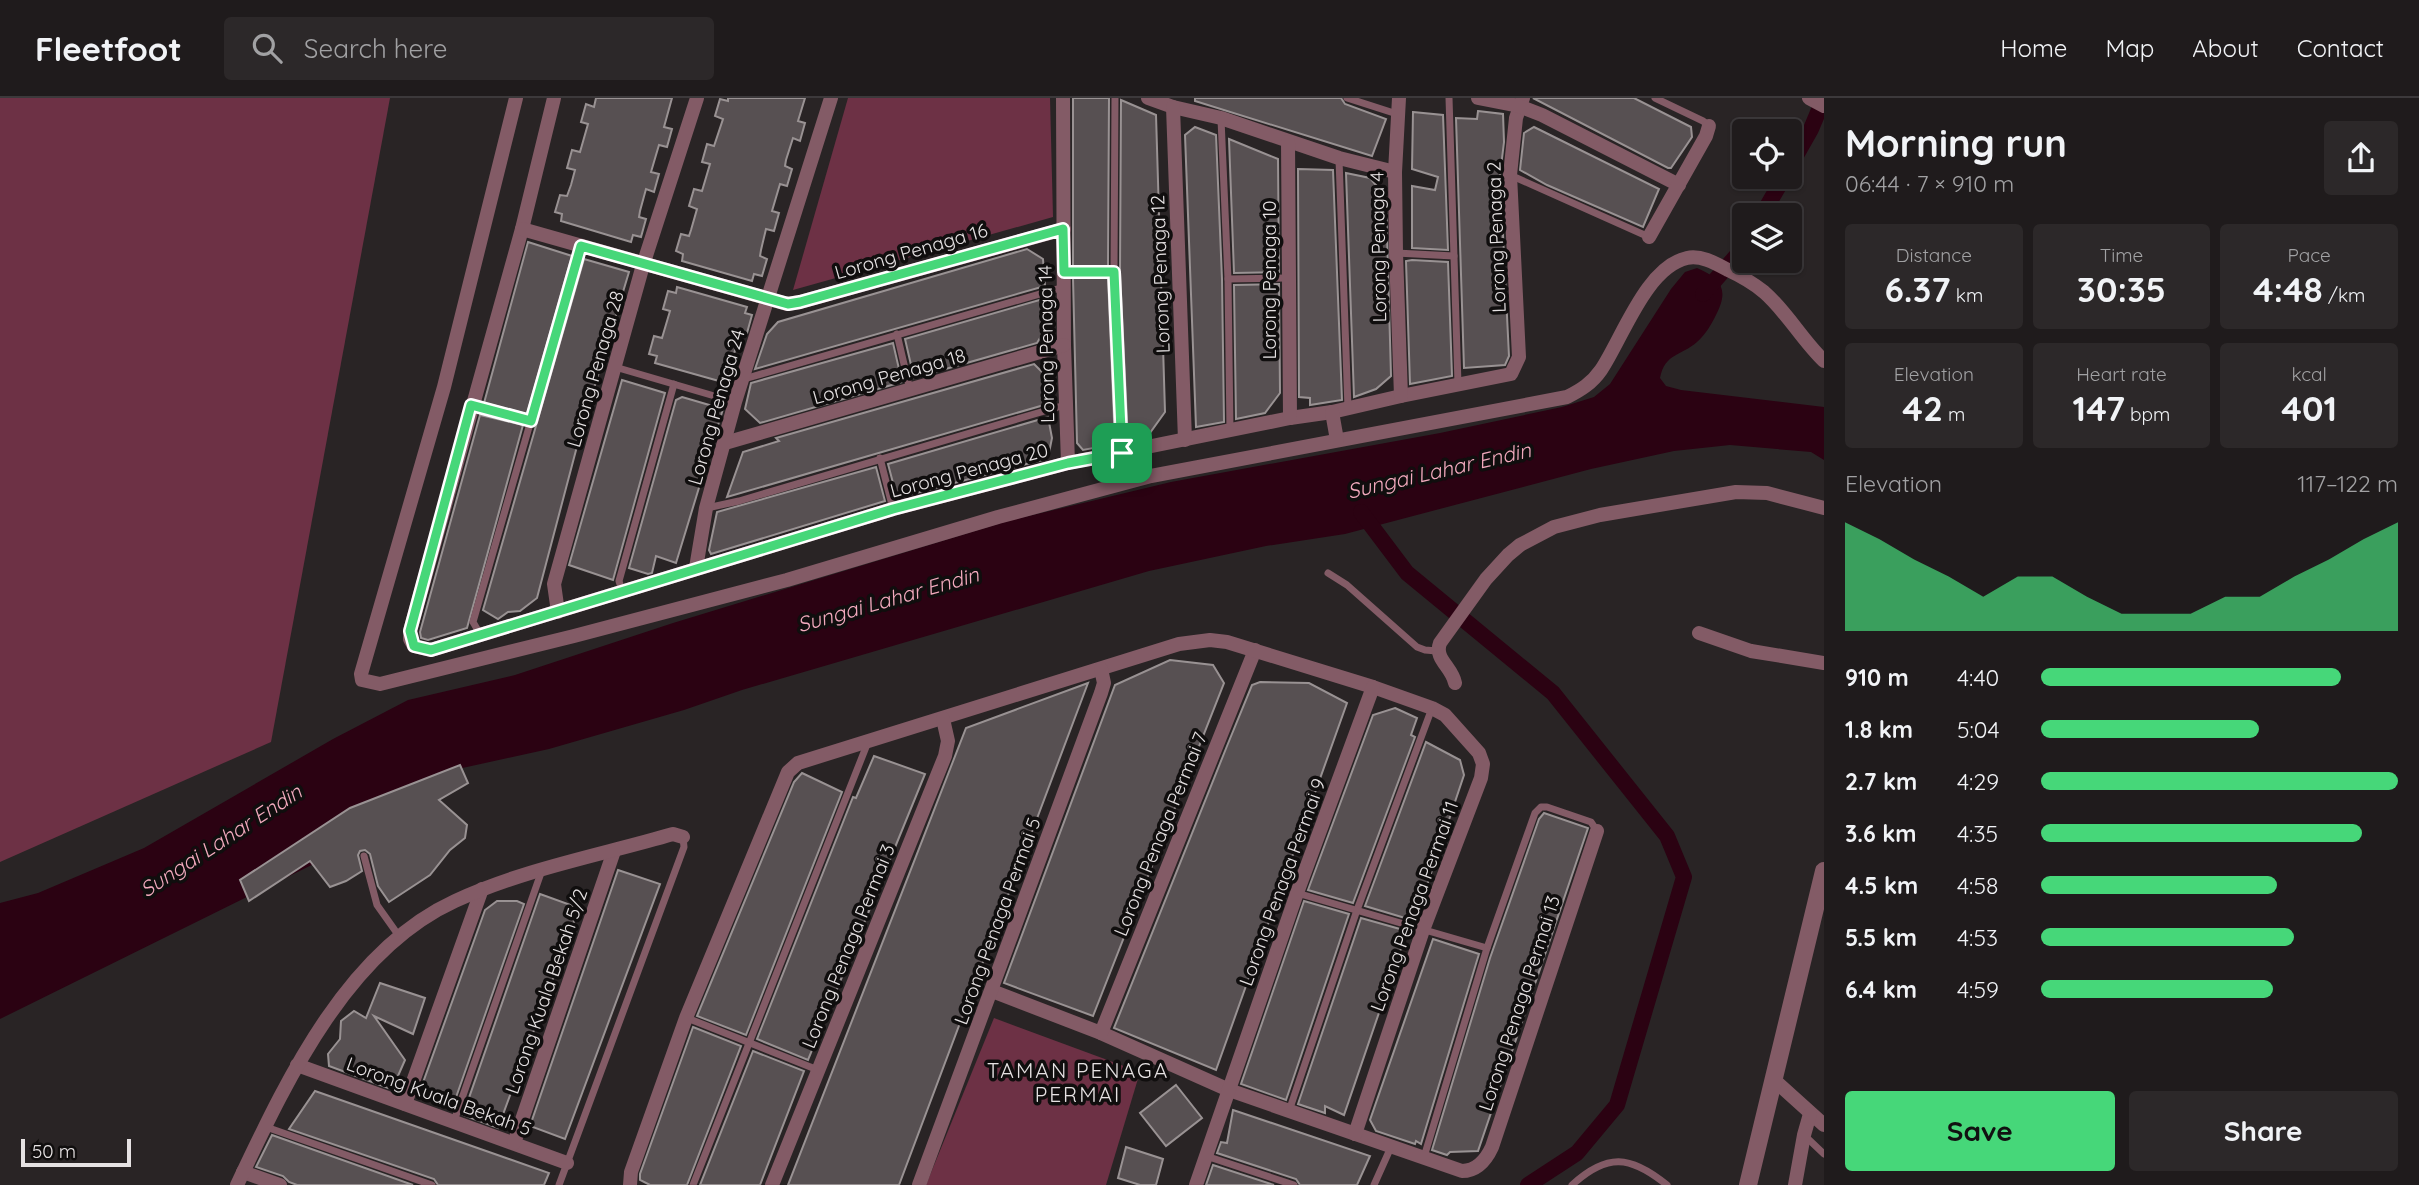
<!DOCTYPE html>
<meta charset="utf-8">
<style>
body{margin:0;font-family:Quicksand,sans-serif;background:#2c2829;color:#f1f3f6;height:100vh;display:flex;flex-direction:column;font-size:26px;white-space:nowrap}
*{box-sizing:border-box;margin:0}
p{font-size:23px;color:#a1a1a3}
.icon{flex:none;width:38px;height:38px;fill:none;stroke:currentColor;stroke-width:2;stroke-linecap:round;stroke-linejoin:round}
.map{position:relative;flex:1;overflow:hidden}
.panel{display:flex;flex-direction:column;background:#1f1b1c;width:595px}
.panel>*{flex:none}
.buttons{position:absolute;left:1732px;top:21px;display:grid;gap:14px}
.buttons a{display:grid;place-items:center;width:70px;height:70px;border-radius:7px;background:#1f1b1c;box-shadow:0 2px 5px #0004,0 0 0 2px #3c393b;font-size:35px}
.scale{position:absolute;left:21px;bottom:18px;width:110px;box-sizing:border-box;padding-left:7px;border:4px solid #e6e2e3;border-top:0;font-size:19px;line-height:24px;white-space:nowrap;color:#e6e2e3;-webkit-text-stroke:5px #100e0e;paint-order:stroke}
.pin{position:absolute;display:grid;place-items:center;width:60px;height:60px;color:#fff;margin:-30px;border-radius:14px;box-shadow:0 4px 10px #0006}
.round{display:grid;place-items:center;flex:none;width:74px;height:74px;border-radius:7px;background:#2c2829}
.overview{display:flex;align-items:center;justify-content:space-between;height:119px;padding:0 21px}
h1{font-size:38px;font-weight:700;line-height:52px}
.figures{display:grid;grid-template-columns:repeat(3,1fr);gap:10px;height:119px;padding:7px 21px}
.figures div{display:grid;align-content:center;border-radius:7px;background:#2c2829;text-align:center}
.figures b{font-size:35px;font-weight:700}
.figures small{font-size:19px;font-weight:400}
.figures p{font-size:19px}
.chart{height:196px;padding:14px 21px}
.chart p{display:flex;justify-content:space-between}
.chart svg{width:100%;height:126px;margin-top:7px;fill:#46d779;opacity:.7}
.button{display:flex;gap:14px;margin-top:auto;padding:14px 21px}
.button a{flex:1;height:80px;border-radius:7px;background:#46d779;color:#111;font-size:28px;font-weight:700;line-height:80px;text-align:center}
.button a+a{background:#2c2829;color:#f1f3f6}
ul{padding:0 21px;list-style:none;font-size:23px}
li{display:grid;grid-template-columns:112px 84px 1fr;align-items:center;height:52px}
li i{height:18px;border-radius:9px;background:#46d779}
header{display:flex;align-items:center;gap:42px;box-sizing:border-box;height:98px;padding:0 35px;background:#1f1b1c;border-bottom:2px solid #3c393b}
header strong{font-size:33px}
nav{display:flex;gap:38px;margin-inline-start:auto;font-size:24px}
.search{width:490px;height:63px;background:#2c2829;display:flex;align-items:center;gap:18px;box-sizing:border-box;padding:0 24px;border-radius:7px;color:#a1a1a3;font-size:26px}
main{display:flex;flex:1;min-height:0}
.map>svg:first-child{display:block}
</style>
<header>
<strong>Fleetfoot</strong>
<div class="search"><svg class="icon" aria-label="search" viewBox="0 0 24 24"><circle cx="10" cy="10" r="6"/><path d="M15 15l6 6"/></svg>Search here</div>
<nav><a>Home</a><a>Map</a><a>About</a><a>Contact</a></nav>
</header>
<main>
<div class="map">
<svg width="1824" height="1087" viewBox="0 0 1824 1087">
<rect width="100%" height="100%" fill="#292425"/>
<g fill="#6d3145">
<path d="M0 0H390L271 644 0 764Z"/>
<path d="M848 0H1050L1053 119 793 192Z"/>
<path d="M994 920 1140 974 1106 1087H926Z"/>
</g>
<path fill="#2b0212" d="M1697 170C1722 181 1729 192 1716 217 1711 227 1706 236 1697 244 1681 258 1665 255 1660 280L1666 288 1681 292 1824 309V362L1811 354 1730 347 1674 353 1591 371 1345 436 1266 448 1149 473 742 592 684 612 549 651 435 676 330 758 0 921V805L38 795 144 750 333 641 408 602 515 577 673 525 1008 423 1171 384 1440 335 1562 309 1594 299 1610 286 1671 191 1685 174Z"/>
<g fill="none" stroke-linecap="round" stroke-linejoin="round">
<g stroke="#2b0212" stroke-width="16">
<path d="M1790 68 1811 31 1824 0"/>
<path d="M1762 117 1784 79"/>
<path d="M1703 196 1745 148"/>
<path d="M1361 414 1407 475 1553 595 1667 738 1684 779 1617 1007 1577 1055 1528 1087"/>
</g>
</g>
<g fill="#575052" stroke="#999293" stroke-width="2">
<path d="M596 0H672L664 29 672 31 667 49 659 47 656 57 651 74 659 76 654 94 646 91 640 113 639 119 646 121 641 139 633 137 631 144 561 123 562 116 555 114 560 97 567 98 571 87 575 72 567 70 572 52 580 54 588 26 581 24 586 6 594 9Z"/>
<path d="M728 0H805L798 23 805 25 800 43 793 40 786 62 785 68 792 71 787 88 780 86 772 113 779 115 774 133 766 131 761 152 760 158 767 161 762 178 754 176 752 183 682 163 683 156 676 153 681 136 689 138 691 132 697 111 689 108 694 91 702 93 710 66 702 64 707 46 714 48 723 21 715 18 720 1 728 3Z"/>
<path d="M1073 0H1109L1108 168H1073Z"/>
<path d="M1195 0H1341L1345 6 1386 21 1372 58 1195 3Z"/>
<path d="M1533 0H1634L1691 29 1692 39 1671 70H1668Z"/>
<path d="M1121 2 1156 17 1165 314 1147 339 1128 343 1120 174Z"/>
<path d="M1478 13 1503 16 1504 44 1500 77 1509 258 1505 267 1464 270 1456 20 1477 21Z"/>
<path d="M1413 14 1443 17 1448 152 1412 150V88L1435 92 1438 79 1412 71Z"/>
<path d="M1195 29 1216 37 1222 181 1224 324 1196 329 1185 37Z"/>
<path d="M1534 29 1659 91 1643 129 1547 87 1520 72 1524 35Z"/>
<path d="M1229 41 1278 61 1279 174 1234 175Z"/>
<path d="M1298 71 1333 72 1342 302 1310 307V300L1299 299Z"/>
<path d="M1346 75 1370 80 1386 99 1391 278 1376 291 1354 299Z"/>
<path d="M528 144 572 158 527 316 484 305Z"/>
<path d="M1027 151 1043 161 1045 188 755 271 767 236 778 224Z"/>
<path d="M584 161 629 174 580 337 537 500 520 513 508 514 498 521 483 512Z"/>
<path d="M1412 162 1448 164 1452 278 1410 286 1406 163Z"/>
<path d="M1073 180H1108L1115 346 1083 352 1077 345Z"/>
<path d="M1279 186 1280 295 1265 315 1236 321 1234 187Z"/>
<path d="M677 189 747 209 745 215 752 217 747 235 740 233 733 260 738 262 733 280 728 278 726 285 655 265 657 258 649 256 654 238 662 240 670 213 663 211 668 193 676 195Z"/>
<path d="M1043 201 1050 223 1037 245 914 280 905 241Z"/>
<path d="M893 245 902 284 760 325 745 311 751 285Z"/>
<path d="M1034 266 1048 280 1051 305 727 399 743 354 779 343 776 340Z"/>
<path d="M622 282 665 295 613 482 569 467Z"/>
<path d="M682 299 723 311 676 465 656 458 652 475 648 476 629 470 676 302Z"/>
<path d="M480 317 523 327 467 530 428 542 421 540 420 534Z"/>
<path d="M1048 319 1052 340 1049 355 1042 362 897 400 888 366Z"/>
<path d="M876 369 885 403 711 456 709 452 717 414Z"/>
<path d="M1170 562 1213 567 1224 585 1093 918 1004 885 1115 587Z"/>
<path d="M1260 584 1309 585 1347 605 1216 972 1114 930 1227 648 1252 587Z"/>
<path d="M1088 585 899 1087H788L966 630Z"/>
<path d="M1395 610 1417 620 1411 637 1415 639 1353 805 1308 792 1373 617Z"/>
<path d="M1426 644 1460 662 1464 677 1415 823 1365 808Z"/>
<path d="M874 658 925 676 808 962 757 941 853 699 856 700Z"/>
<path d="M460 667 468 685 439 702 467 727 465 740 450 752 430 777 389 804 378 788 370 756 365 752 360 753 358 757 362 773 346 783 330 789 310 763 249 803 240 782 350 710Z"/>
<path d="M802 675 842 694 746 937 697 918 794 684Z"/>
<path d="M1544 715 1588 730 1478 1053 1450 1054 1447 1057 1432 1052 1490 860 1539 721Z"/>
<path d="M618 772 660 786 565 1041 530 1028Z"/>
<path d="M540 796 579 810 498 1030 463 1017Z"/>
<path d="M497 803H517L524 806 454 1005 420 993 485 812Z"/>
<path d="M1304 803 1349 816 1286 1002 1241 986Z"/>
<path d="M1361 820 1407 833 1344 1017 1325 1008V1015L1298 1006Z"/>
<path d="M1433 841 1479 856 1421 1046 1416 1043 1415 1046 1376 1033 1370 1022Z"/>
<path d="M380 885 425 900 413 936 374 918 405 962 394 987 388 990 329 968 328 956 340 941 341 923 354 913 366 920Z"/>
<path d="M693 929 741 948 687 1087H650L640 1082V1076Z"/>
<path d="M753 953 804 973 760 1087H700Z"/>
<path d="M1176 987 1202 1020 1166 1048 1140 1015Z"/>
<path d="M315 993 549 1075 544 1087H438L434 1081 289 1031Z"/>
<path d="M1233 1012 1370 1058 1357 1087H1300L1296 1081 1217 1055 1221 1044 1227 1045Z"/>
<path d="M272 1037 413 1087H297L289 1084 283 1078 256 1069Z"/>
<path d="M1126 1049 1163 1061 1156 1087H1140L1118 1080Z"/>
<path d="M1213 1067 1274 1087H1206Z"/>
</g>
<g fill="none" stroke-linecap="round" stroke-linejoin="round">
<g stroke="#835b66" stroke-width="7">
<path d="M1115 0 1114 174 1122 355"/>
<path d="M1347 0 1397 16"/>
<path d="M1449 0 1458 286"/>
<path d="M1655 0 1703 23 1709 28"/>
<path d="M1221 21 1228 181 1230 333"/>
<path d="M1339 61 1348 310"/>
<path d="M1510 77 1649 139"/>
<path d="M1396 155 1454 158"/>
<path d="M1064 174H1114"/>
<path d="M1228 181 1287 180"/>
<path d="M897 236 910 292"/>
<path d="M615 269 735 304"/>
<path d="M744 281 1064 189"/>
<path d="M471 308 531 323"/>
<path d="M880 360 893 411"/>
<path d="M707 410 739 403 1065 307"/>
<path d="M1328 475 1347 487 1417 549 1425 552 1437 553"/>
<path d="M622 493 619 483 674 286"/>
<path d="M480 536 473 524 581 148"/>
<path d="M364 758 377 807 399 838"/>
<path d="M1297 795 1487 850"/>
<path d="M687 920 818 972"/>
<path d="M1289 1013 1357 812 1432 610"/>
<path d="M454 1023 542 772"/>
<path d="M266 1029 432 1087"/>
<path d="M1804 1037 1824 1056"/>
<path d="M1206 1058 1294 1087"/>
<path d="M1424 1059 1487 850 1535 715 1541 709H1547L1591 724 1597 733"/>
<path d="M559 1087 684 749 683 739"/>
<path d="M693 1087 868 644"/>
<path d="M1374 1087 1391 1049"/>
<path d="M1572 1087C1607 1055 1630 1057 1667 1087"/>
</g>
<g stroke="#835b66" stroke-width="14">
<path d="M516 0 444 289 361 576 362 582 380 586 574 538 787 482 998 419 1151 378 1567 299C1581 292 1592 285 1601 272 1622 241 1646 169 1687 160 1701 157 1715 165 1728 172 1741 178 1753 185 1764 194 1787 214 1802 242 1824 263"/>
<path d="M554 0 522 131 410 533V541L414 548 431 552 893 411 1068 365 1290 320 1332 314 1401 298 1511 276 1519 259 1510 77 1516 20 1523 0"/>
<path d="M1063 0 1064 247 1068 365"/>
<path d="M1148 0 1173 9 1221 20 1339 60 1395 74"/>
<path d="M1399 0 1395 74 1396 155 1401 298"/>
<path d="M1478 0 1519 8 1542 17 1679 87"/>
<path d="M1809 0 1824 8"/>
<path d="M1173 9 1185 342"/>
<path d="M1288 44 1290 320"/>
<path d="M522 131 787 206 800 204 1064 131"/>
<path d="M1649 139 1706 38 1709 28"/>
<path d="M1332 314 1337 342"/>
<path d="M725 345 1064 247"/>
<path d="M696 470 706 410 735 304 831 0"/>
<path d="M558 514 554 486 643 167 697 0"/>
<path d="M1699 535 1751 553 1824 565"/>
<path d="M1455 585C1452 569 1434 561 1440 545L1486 481 1508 457 1520 447 1554 429 1600 417 1736 394 1767 395 1824 410"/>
<path d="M992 893 1101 935 1229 992 1462 1073C1477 1073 1486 1062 1492 1049L1597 733"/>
<path d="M1101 935 1255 552"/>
<path d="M297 967 567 1065"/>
<path d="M1773 981 1824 1027"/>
<path d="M405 1006 482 791"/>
<path d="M514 1045 614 753"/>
<path d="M243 1074 280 1087"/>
<path d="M237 1087C286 984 346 853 455 803 524 771 601 757 673 736L683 739"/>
<path d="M630 1087 631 1074 686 920 788 674 798 665 1179 546 1210 542 1227 544 1373 589 1432 610 1445 617 1479 655 1483 666 1481 680 1423 832 1355 1036"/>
<path d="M772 1087 945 658 948 643 943 621"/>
<path d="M919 1087 1101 595 1104 585 1101 571"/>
<path d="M1196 1087 1297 795 1373 589"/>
<path d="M1795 1087 1804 1037 1810 1016"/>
</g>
<path stroke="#835b66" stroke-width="18" d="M1748 1087 1824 773"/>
</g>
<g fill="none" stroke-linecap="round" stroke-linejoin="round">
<defs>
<path id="route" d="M1063 131 1064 174H1114L1122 355 1068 365 893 411 431 552 414 548 410 533 471 307 531 323 581 148 788 206 800 204Z"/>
</defs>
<use href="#route" stroke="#fff" stroke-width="14"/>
<use href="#route" stroke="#46d779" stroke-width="9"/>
</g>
<g text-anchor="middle" stroke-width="7" stroke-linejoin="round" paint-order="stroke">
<g font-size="19" fill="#e6e2e3" stroke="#100e0e">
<text transform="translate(1496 139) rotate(-92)" y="7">Lorong Penaga 2</text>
<text transform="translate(1378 149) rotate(-91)" y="7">Lorong Penaga 4</text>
<text transform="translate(911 153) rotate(-16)" y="7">Lorong Penaga 16</text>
<text transform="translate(1160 176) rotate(-92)" y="7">Lorong Penaga 12</text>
<text transform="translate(1269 182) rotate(-90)" y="7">Lorong Penaga 10</text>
<text transform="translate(1046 246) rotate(-91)" y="7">Lorong Penaga 14</text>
<text transform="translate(595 271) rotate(-74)" y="7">Lorong Penaga 28</text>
<text transform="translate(889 278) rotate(-16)" y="7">Lorong Penaga 18</text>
<text transform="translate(716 309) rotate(-74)" y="7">Lorong Penaga 24</text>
<text transform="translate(969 372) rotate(-15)" y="7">Lorong Penaga 20</text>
<text transform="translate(1160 736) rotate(-68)" y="7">Lorong Penaga Permai 7</text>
<text transform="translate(1282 784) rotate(-70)" y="7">Lorong Penaga Permai 9</text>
<text transform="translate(1414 808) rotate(-70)" y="7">Lorong Penaga Permai 11</text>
<text transform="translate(997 823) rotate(-70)" y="7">Lorong Penaga Permai 5</text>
<text transform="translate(848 848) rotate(-68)" y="7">Lorong Penaga Permai 3</text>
<text transform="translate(546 893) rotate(-71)" y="7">Lorong Kuala Bekah 5/2</text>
<text transform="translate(1519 905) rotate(-72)" y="7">Lorong Penaga Permai 13</text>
<text transform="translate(439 998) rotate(20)" y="7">Lorong Kuala Bekah 5</text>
</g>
<g font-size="21" font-style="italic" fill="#f3aabe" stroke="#100e0e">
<text transform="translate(1439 373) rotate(-13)" y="7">Sungai Lahar Endin</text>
<text transform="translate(888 502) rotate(-16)" y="7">Sungai Lahar Endin</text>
<text transform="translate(221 743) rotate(-33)" y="7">Sungai Lahar Endin</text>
</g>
<g font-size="21" letter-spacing="2" fill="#e6e2e3" stroke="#100e0e">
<text x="1078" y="980">TAMAN PENAGA<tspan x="1078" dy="24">PERMAI</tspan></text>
</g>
</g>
</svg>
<div class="buttons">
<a><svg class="icon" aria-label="locate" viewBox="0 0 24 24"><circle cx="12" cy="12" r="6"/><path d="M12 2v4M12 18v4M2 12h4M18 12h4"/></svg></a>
<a><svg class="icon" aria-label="layers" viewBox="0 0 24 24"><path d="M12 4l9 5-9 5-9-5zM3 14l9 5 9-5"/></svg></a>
</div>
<div class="scale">50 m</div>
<div class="pin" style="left:1122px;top:355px;background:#1e9e55"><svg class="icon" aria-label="arrive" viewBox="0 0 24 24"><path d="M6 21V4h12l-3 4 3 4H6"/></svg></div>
</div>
<section class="panel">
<div class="overview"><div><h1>Morning run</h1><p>06:44 · 7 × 910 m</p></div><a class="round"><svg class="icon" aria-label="share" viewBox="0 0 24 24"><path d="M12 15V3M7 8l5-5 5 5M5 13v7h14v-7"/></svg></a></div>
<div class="figures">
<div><p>Distance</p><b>6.37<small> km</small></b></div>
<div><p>Time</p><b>30:35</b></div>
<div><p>Pace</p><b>4:48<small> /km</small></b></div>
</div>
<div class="figures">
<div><p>Elevation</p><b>42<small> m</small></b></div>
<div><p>Heart rate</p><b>147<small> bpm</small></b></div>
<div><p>kcal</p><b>401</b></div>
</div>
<div class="chart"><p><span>Elevation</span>117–122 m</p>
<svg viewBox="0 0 160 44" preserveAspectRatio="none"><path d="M0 44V6L10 12L20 19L30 25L40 32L50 25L60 25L70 32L80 38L90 38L100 38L110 32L120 32L130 25L140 19L150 12L160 6V44z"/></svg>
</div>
<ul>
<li><b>910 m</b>4:40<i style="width:84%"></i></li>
<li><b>1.8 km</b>5:04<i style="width:61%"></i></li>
<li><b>2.7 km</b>4:29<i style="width:100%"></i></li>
<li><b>3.6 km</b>4:35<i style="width:90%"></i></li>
<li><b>4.5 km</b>4:58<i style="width:66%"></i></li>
<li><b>5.5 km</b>4:53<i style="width:71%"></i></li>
<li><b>6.4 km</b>4:59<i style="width:65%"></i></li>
</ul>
<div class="button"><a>Save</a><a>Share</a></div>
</section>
</main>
